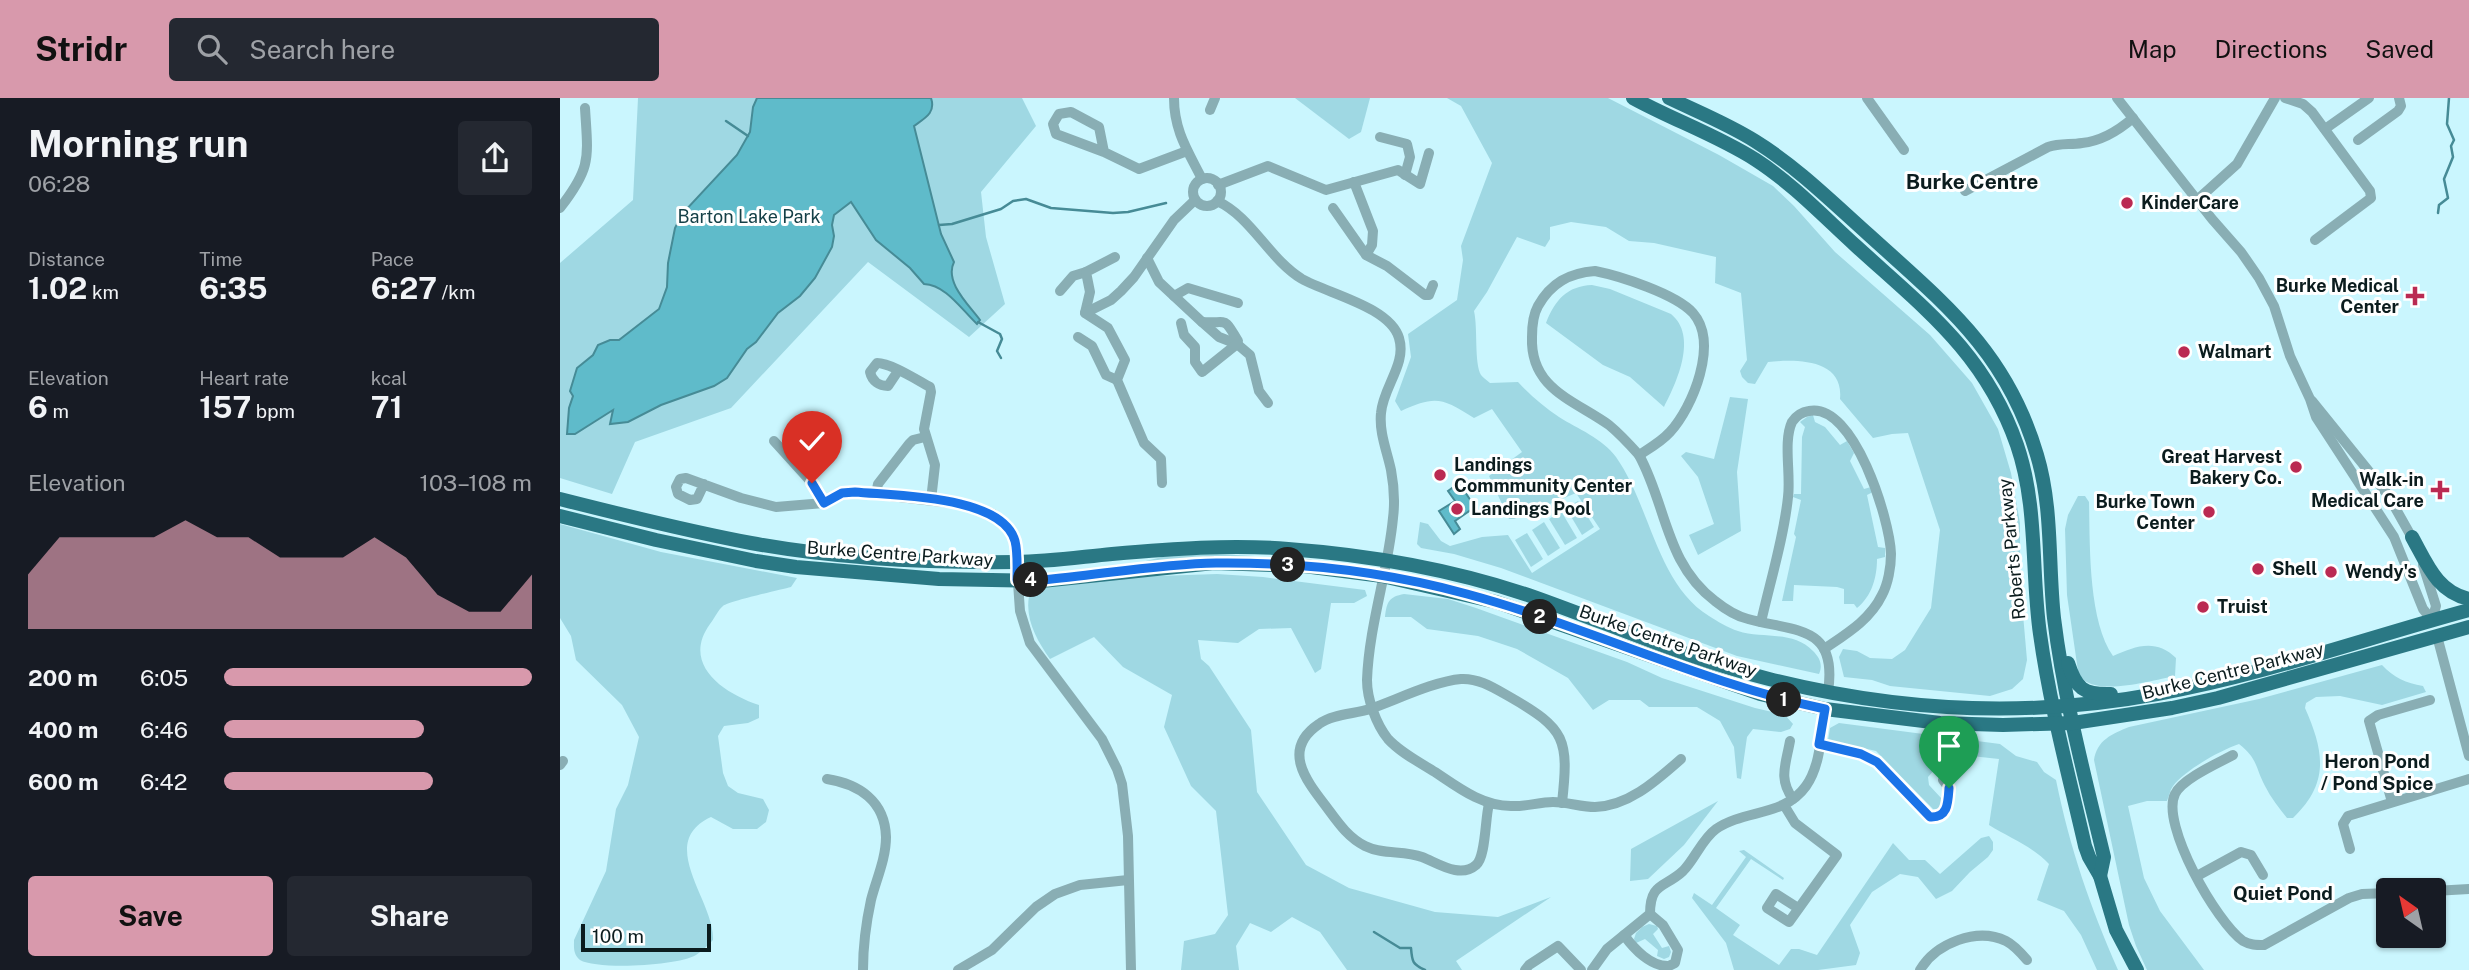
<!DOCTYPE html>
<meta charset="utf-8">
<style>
body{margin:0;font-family:"Public Sans",sans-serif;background:#242831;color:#f1f3f6;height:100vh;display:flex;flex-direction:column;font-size:26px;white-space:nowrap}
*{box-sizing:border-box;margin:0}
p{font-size:23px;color:#9ea1a6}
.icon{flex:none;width:38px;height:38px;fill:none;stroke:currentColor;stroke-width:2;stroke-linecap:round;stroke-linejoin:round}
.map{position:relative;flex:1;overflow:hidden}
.side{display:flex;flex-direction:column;background:#171b24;width:560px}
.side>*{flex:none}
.needle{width:46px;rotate:326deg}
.fabs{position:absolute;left:1816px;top:780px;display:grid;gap:14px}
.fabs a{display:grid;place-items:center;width:70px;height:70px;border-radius:7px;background:#171b24;box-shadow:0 2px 5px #0004;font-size:35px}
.scale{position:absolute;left:21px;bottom:18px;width:130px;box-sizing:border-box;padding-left:7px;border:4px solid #0b1c1e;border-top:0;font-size:19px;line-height:24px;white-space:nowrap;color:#0b1c1e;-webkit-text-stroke:5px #fff;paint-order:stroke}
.pin{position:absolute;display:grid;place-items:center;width:60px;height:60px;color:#fff;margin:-72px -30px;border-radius:50% 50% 50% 0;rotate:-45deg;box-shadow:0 0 7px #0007}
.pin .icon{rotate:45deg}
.km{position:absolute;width:35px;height:35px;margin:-18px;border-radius:50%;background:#222;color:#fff;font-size:19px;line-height:35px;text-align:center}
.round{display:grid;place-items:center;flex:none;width:74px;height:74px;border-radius:7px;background:#242831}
.headline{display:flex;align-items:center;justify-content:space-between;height:119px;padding:0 28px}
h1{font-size:38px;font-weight:700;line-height:52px}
.figures{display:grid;grid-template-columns:repeat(3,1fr);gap:10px;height:119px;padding:7px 28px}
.figures div{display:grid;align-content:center}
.figures b{font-size:30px;font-weight:700}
.figures small{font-size:19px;font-weight:400}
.figures p{font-size:19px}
.chart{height:196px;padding:14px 28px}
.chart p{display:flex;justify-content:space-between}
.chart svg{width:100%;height:126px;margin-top:7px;fill:#d899ac;opacity:.7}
.action{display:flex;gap:14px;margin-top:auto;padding:14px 28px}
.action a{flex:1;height:80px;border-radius:7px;background:#d899ac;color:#111;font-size:28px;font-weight:700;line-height:80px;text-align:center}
.action a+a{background:#242831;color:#f1f3f6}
ul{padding:0 28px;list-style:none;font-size:23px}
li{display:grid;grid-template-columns:112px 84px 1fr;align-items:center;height:52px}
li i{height:18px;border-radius:9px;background:#d899ac}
header{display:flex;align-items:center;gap:42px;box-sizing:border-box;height:98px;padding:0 35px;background:#d899ac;color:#111}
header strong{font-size:33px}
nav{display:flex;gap:38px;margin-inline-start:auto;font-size:24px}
.search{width:490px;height:63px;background:#242831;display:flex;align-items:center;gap:18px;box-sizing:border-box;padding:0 24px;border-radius:7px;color:#9ea1a6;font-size:26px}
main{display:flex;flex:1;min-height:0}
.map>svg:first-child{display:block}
</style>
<header>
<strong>Stridr</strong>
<div class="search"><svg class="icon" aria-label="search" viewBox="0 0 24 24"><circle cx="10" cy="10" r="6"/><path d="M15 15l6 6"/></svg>Search here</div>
<nav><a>Map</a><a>Directions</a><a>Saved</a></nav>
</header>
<main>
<section class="side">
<div class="headline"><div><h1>Morning run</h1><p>06:28</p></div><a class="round"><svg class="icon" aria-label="share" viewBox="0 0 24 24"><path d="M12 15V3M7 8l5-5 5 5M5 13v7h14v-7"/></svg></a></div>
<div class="figures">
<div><p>Distance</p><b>1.02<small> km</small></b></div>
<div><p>Time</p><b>6:35</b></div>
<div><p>Pace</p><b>6:27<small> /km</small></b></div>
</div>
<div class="figures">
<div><p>Elevation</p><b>6<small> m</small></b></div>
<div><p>Heart rate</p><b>157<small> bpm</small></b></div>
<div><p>kcal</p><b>71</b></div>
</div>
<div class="chart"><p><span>Elevation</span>103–108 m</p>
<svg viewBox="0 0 160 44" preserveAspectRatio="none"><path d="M0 44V25L10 12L20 12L30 12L40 12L50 6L60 12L70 12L80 19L90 19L100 19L110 12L120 19L130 32L140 38L150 38L160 25V44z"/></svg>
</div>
<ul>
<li><b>200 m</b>6:05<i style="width:100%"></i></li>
<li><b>400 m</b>6:46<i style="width:65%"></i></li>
<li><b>600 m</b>6:42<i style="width:68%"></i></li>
</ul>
<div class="action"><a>Save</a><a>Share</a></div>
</section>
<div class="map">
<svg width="1909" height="872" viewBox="0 0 1909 872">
<rect width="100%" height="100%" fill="#caf6fe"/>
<g fill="#9fd8e3">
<path d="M78 0H462L476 28 421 94 426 139 445 206 409 239 308 164 171 310 75 344 52 396 0 380V165L73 102Z"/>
<path d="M735 0H810L801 34 789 41Z"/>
<path d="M887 0H1048L1159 57 1213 88 1234 108 1275 154 1370 237 1412 285 1438 331 1451 375 1460 425V482L1467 562 1463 581 1452 591 1430 598 1330 588 1312 582 1284 579 1279 559 1283 551 1297 553 1310 560 1332 561 1345 552 1371 510 1380 432 1348 335 1332 336 1313 340 1280 301C1284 261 1237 261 1208 264L1195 286 1188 285 1182 279 1180 273 1187 262 1181 195 1155 185 1156 159 1094 145 1069 143 1046 129 1011 124 990 129V141L985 149 957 139 927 194 914 213C918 230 914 265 921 277 923 280 927 282 930 285L958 284C971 298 984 309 999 319 1018 331 1042 340 1056 359 1090 407 1097 486 1149 518 1157 523 1168 530 1178 533 1202 541 1233 532 1253 553 1260 560 1263 567 1259 576L1177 558 941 470 894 456 861 450 857 446 860 424 868 426 881 443 890 448 922 439 948 437 972 475 1040 431 1016 395 954 421H949L929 378 962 354 932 311 914 320C882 300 876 297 841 313L835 303 851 259 848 236 897 202 903 162 901 148 932 65 901 8Z"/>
<path d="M1032 187 1050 191 1111 216C1138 238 1117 284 1104 309L1070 279 1043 267 986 225C995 202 1007 188 1032 187Z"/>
<path d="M1170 299 1188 301 1177 374 1181 433 1138 457 1129 437 1154 426 1138 379 1121 358 1126 354 1154 361Z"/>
<path d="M1253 317 1255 324 1265 329 1280 347 1287 343 1294 355 1290 363 1304 391 1311 389 1313 394 1307 397 1318 449 1325 450V459L1317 461C1317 479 1312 498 1297 510L1294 506H1284V491L1277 489 1234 487 1233 503H1222L1236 439 1234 436 1241 402 1233 399 1234 396H1241L1242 339 1245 329 1240 324 1247 319Z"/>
<path d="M1518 398H1525L1529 404C1530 446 1528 523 1553 558 1575 548 1596 540 1616 560L1615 578C1594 582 1542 597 1524 582 1521 580 1520 576 1518 573L1507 497 1505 431 1508 417Z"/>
<path d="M1018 403 1034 429 1022 437 1006 410Z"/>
<path d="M1001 413 1017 440 1005 447 989 421Z"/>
<path d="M984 424 1000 450 988 458 972 432Z"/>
<path d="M0 426 101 454 237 480 231 489C220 492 170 503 163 508 158 512 154 521 150 526 121 566 163 595 199 607V620L188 625 164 628 158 638 163 675 168 688 178 695 203 701 209 712 206 724 197 731H173L151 719C95 745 155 803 153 842 148 847 142 853 136 857 118 868 37 872 20 862 13 856 14 850 14 842L46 773 56 711 68 687 79 639 62 607 16 562 11 538 0 520Z"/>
<path d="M967 435 983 461 971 469 955 442Z"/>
<path d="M657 456 695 458 677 461 586 465V463L606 458Z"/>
<path d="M657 476 703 479 805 492 807 498 794 505H771L761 571 755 575 731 530 699 531 678 545 638 542 641 561 649 568 691 632 697 694 746 767 789 790 875 814 938 819 991 799 896 863 902 872H787L760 834 732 819 711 834 690 825 676 848 679 872H621L624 843 655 836 668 817 656 713 631 688 604 629 612 597 563 569 534 539 490 561C477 542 465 522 469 498L475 492 487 489 569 479Z"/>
<path d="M844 496 888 501 916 510 1067 564 1102 580 1195 610 1225 617 1233 626 1230 631 1221 634 1193 631 1187 639 1181 681 1177 680 1174 649 1160 623 1137 609H1089L1080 602H1049L1033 612 1008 580 957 551 918 538 867 531 851 519H825C827 503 829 499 844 496Z"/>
<path d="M1822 567C1834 580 1846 585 1863 588L1866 594 1822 607 1780 598 1756 599 1746 605 1745 610C1764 653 1770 685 1733 720H1727C1719 710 1711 700 1705 688 1695 669 1698 661 1679 646 1661 652 1625 672 1613 688 1610 692 1609 698 1607 703H1587L1568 708 1584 780 1600 813 1644 872H1587L1576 848 1569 827 1534 662C1537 642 1552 636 1569 629L1699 601Z"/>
<path d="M1279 625 1440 646 1456 658 1477 664 1484 674 1496 682C1510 751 1530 808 1558 872H1537L1521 837 1504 813 1477 802 1489 766C1472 748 1450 740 1429 727L1439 661 1393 656 1391 671 1376 670 1368 679 1369 687 1382 701V707L1378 711H1373L1316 653 1268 642 1270 630Z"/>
<path d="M1158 703 1124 747 1088 781 1070 783 1071 751Z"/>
<path d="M1429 738 1433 744V752L1428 759 1410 774 1392 793 1376 801 1358 779 1340 776 1312 794 1290 827 1300 855 1296 867 1258 872H1174L1166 845 1132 800 1134 795 1152 807 1186 759 1179 753 1184 752 1224 780 1223 782 1191 761 1156 810 1180 827 1173 837 1219 867 1231 851H1239L1257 857 1333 745 1349 762H1365L1380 776 1421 740Z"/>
<path d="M1089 826 1097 828 1098 831 1093 836 1102 850 1109 848 1111 854 1109 859 1104 861 1097 858 1098 852 1085 841 1076 845 1074 841 1076 835 1082 829Z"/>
</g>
<g fill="#5fbbca" stroke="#468b96" stroke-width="2">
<path d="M197 0H371C376 15 365 20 354 28L381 136 394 164C384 184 409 207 420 222L417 226C401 211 386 187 364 186L350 170 316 142 291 104 274 117 272 127 274 138 272 149 255 180 240 198 218 215 196 244 187 251 167 280 154 288 101 307 68 324 50 326 53 312 15 336H7L9 310 13 298 10 293 17 270 33 257 38 247 50 242H59L99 211 107 189 108 165 115 130 122 116 177 57 190 34 193 9Z"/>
<path d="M899 385 915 409 895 423 900 431 894 436 879 413 895 403 888 393Z"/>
</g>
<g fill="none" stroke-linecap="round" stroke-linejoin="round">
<g stroke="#468b96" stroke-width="2.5">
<path d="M166 23 188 38"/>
<path d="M1878 115 1879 107 1888 100 1884 81 1893 59 1891 48 1894 42 1887 26 1889 0"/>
<path d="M379 127 392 126 441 111 453 103 466 101 491 110 553 115 568 114 606 105"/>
<path d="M418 224 440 236 442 241 437 253 441 260"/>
<path d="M814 834 840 850H851C852 863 852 866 865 872"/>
</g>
<g stroke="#89aeb4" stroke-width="10">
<path d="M614 0C614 33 628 53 642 81"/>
<path d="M1307 0 1344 52"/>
<path d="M1557 0 1652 121 1681 154 1699 180 1714 208 1730 258 1750 301 1756 319 1834 439 1863 511 1872 522"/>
<path d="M1725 0 1743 6 1752 14 1810 93 1811 100 1755 142"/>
<path d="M650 12 655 0"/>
<path d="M1765 31 1809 0"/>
<path d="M820 39 847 46 850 59 845 77"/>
<path d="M1798 42 1838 13 1841 8 1839 0"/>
<path d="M544 54 496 36 493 26 499 16 511 14 539 29 544 54 579 71 627 53"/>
<circle cx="647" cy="94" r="14"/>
<path d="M658 87 708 68 766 92 838 72 860 86 869 55"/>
<path d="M1405 93 1488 49C1500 45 1510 47 1522 45 1542 43 1558 33 1573 20"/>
<path d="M1637 102 1677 66 1715 0"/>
<path d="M657 103C692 119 709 161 742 181 769 196 830 209 839 240 847 266 823 289 821 315 819 335 827 353 831 372 834 388 835 404 833 420 828 474 809 527 807 582 807 601 816 626 828 641 841 655 859 664 875 674 899 690 922 708 951 708 965 709 979 704 993 704 1007 704 1021 709 1035 709 1069 708 1097 682 1121 661"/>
<path d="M0 110C32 69 28 60 25 10"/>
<path d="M773 110 806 157 812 147 813 133 794 84"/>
<path d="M806 157 827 168 865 197H869L873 187"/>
<path d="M587 160 599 184 642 224 659 239 677 246 690 257 699 293 708 305"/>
<path d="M1035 173C1060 178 1116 196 1133 215 1159 245 1133 309 1110 334 1101 344 1090 350 1079 357 1070 347 1060 336 1049 327 1014 302 970 291 972 239 972 229 973 217 978 208 991 185 1009 175 1035 173Z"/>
<path d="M500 193 513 178 526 174"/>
<path d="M614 198 628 190 678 205"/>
<path d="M525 215 530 194 526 174 555 159"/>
<path d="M642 224C668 226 663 217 678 243L677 246"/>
<path d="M621 225 624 237 635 249V264L642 274 677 246"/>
<path d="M518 239 532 248 546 277 557 282"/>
<path d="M338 273 328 288C319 288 312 283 310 274L317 265C331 265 357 282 370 289L371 294 364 331 375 367 371 402"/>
<path d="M1752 303 1828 397 1855 445"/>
<path d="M214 343 252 385 264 405"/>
<path d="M1079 357C1107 408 1105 465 1155 503 1165 511 1175 518 1188 521 1236 534 1278 527 1268 594"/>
<path d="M602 385 601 361 584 345 557 282 565 262 548 230 525 215 551 202 561 193 574 179 614 122 635 102"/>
<path d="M144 386 137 401 130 402 118 396 116 389 120 381 126 380 181 400 216 409 264 405 283 395 295 394 409 407 433 416 446 427 455 443 460 513 470 545 542 641 557 671 562 686 568 738 571 872"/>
<path d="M316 396 318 386 349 346 353 342 365 339"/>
<path d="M1863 467 1876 508 1872 522"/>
<path d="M1201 524C1210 484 1224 439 1228 399 1231 377 1223 343 1232 324 1236 318 1242 314 1249 313 1294 304 1330 422 1331 456 1331 469 1328 486 1322 497 1310 522 1286 536 1264 551"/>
<path d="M1877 538 1909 658"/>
<path d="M1230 643C1226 666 1218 681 1233 701"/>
<path d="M1259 646 1301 656 1317 664 1370 719H1379L1388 708 1389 690 1383 682"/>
<path d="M1673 657C1658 665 1622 681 1615 696 1600 726 1657 825 1683 843 1690 847 1696 847 1704 847L1789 800 1802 796 1829 795"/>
<path d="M0 667 3 663"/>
<path d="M267 681C299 686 325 703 326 739 326 761 316 782 311 802 306 825 303 849 303 872"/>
<path d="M1832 704 1809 623 1818 617 1870 602"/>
<path d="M929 706C925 720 926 759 916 767 900 781 878 765 862 759 844 752 823 757 805 748 787 739 777 723 765 707 745 681 722 651 759 626 773 616 794 616 810 611 836 602 875 583 901 581 919 580 934 590 950 599 1006 631 1009 641 1002 705"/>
<path d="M1224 707 1235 725 1277 757 1229 824 1207 810 1216 796 1238 810"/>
<path d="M1790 751 1783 726 1788 718 1909 681"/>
<path d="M1637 778 1681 754 1691 757 1703 777"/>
<path d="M1874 793 1909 791"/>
<path d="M1064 837C1074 851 1091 869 1109 868L1115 865 1118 852 1103 827 1090 816"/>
<path d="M398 872 432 852 476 809 495 796 520 787 568 782"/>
<path d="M965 872 969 867 998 848 1021 872"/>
<path d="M1032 872 1047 851 1090 816C1090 784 1105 790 1123 773 1135 761 1142 741 1156 731 1185 711 1224 719 1246 688 1261 667 1261 635 1265 611"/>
<path d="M1360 872C1376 845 1417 829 1446 843 1454 847 1461 855 1467 862"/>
</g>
<g stroke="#2a7884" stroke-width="14">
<path d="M1073 0C1113 22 1157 37 1196 62 1233 86 1264 119 1296 148 1365 211 1425 255 1457 347 1478 408 1471 473 1480 536 1490 608 1509 678 1525 748L1529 759 1540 778 1556 832 1577 872"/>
<path d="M1109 0C1138 14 1168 26 1195 43 1237 69 1272 104 1309 137 1385 206 1447 254 1477 357 1493 410 1488 466 1494 520 1504 601 1525 680 1544 759L1540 778"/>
<path d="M0 401C63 417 127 433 191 445 277 461 367 465 455 464 487 464 520 459 552 456 610 451 671 446 728 451 810 457 890 471 968 497 1048 525 1126 560 1209 581 1336 613 1468 620 1597 596 1703 577 1806 540 1909 512"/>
<path d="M0 418 96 442 196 463 236 469 379 481 482 483 654 465 744 468 822 478 936 504 1200 596 1265 611 1380 625 1443 627 1513 625 1612 610 1658 600 1909 529"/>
<path d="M1852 439C1867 466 1877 494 1909 501"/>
<path d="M1508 565C1516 590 1523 597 1551 596"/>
</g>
</g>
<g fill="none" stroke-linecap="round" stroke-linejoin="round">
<defs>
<path id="route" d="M252 385 264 405 282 395 295 394C336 398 442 397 455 443 458 455 457 470 457 482H482C539 477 598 466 656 465 740 464 826 474 907 496 1029 529 1142 585 1265 611L1259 646 1301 656 1317 664 1370 719C1388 720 1388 705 1389 690"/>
</defs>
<use href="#route" stroke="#fff" stroke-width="14"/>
<use href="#route" stroke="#1a73e8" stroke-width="9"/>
</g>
<g fill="#ba2a52" stroke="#fff" stroke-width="2.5">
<circle cx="1567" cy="105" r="7"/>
<path d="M1851.5 187.5h7v7h7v7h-7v7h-7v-7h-7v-7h7z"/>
<circle cx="1624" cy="254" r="7"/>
<circle cx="1736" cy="369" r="7"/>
<circle cx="880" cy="377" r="7"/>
<path d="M1876.5 381.5h7v7h7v7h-7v7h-7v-7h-7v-7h7z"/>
<circle cx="897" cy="411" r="7"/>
<circle cx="1649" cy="414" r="7"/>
<circle cx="1698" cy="471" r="7"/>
<circle cx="1771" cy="474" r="7"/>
<circle cx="1643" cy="509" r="7"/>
</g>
<g text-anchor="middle" stroke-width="6" stroke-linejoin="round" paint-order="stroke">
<g font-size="18" font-weight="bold" fill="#0b1c1e" stroke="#fff" text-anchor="start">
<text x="1581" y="111">KinderCare</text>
<text x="1839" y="194" text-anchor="end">Burke Medical<tspan x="1839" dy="21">Center</tspan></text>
<text x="1638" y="260">Walmart</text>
<text x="1722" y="365" text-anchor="end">Great Harvest<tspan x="1722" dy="21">Bakery Co.</tspan></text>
<text x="894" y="373">Landings<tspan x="894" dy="21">Commmunity Center</tspan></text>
<text x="1864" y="388" text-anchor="end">Walk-in<tspan x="1864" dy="21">Medical Care</tspan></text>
<text x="1635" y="410" text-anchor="end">Burke Town<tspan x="1635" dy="21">Center</tspan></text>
<text x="911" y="417">Landings Pool</text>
<text x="1712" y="477">Shell</text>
<text x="1785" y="480">Wendy's</text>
<text x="1657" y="515">Truist</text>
</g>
<g font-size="18" fill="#154047" stroke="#fff">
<text x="189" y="125">Barton Lake Park</text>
</g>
<g font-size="18" fill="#0b1c1e" stroke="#fff">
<text transform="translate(1452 451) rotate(-96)" y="6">Roberts Parkway</text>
<text transform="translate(340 456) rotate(4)" y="6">Burke Centre Parkway</text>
<text transform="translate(1108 543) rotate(19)" y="6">Burke Centre Parkway</text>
<text transform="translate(1673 573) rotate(-14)" y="6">Burke Centre Parkway</text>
</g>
<g font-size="19" font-weight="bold" fill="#0b1c1e" stroke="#fff">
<text x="1817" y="670">Heron Pond<tspan x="1817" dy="22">/ Pond Spice</tspan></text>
<text x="1723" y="802">Quiet Pond</text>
</g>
<g font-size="21" font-weight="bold" fill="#0b1c1e" stroke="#fff">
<text x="1412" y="91">Burke Centre</text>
</g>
</g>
</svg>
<div class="fabs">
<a><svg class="needle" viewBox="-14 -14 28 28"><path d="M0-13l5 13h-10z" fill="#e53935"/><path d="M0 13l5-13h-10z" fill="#9ea1a6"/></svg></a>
</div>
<div class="scale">100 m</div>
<div class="pin" style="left:1389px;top:690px;background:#1e9e55"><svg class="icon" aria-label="arrive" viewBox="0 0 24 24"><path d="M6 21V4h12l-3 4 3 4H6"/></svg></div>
<div class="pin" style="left:252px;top:385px;background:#d93025"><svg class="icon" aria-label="check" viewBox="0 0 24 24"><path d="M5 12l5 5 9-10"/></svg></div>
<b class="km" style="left:1224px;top:602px">1</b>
<b class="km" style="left:980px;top:519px">2</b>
<b class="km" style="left:728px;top:467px">3</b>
<b class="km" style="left:471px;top:482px">4</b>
</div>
</main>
